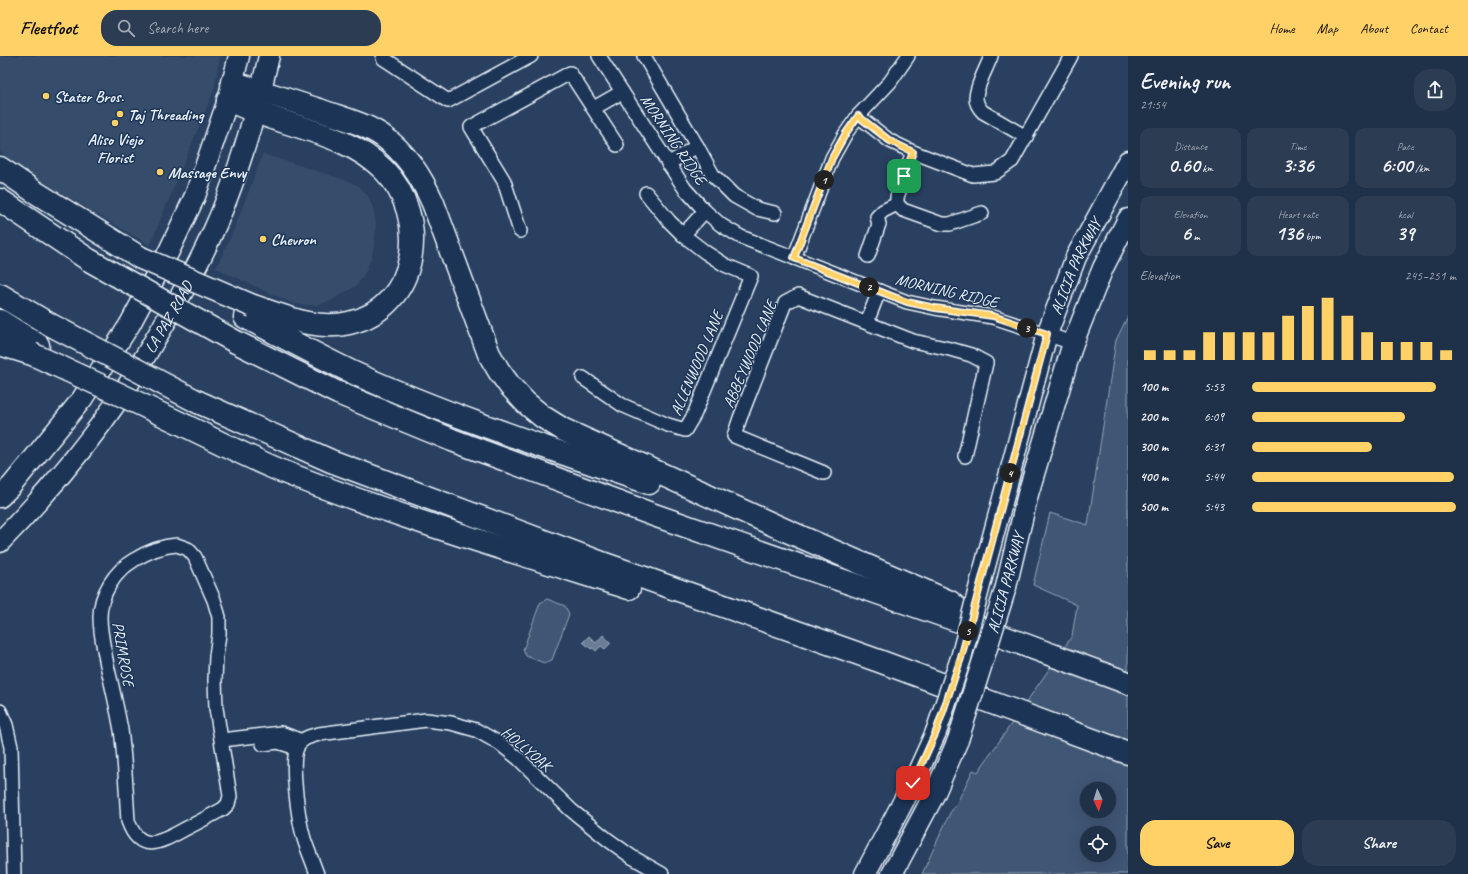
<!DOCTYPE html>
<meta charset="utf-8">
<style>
body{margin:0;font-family:Caveat,sans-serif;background:#2c3c53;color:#f1f3f6;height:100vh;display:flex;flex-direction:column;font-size:15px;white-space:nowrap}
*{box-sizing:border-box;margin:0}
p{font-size:13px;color:#a1a9b4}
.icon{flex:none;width:22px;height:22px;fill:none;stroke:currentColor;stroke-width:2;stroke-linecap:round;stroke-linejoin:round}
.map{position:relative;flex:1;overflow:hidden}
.details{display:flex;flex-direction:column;background:#1f3049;width:340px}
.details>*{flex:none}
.needle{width:26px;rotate:176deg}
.tools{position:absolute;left:1080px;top:726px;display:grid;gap:8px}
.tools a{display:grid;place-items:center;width:36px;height:36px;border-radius:50%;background:#1f3049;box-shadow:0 4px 16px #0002,0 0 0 1px #3c4b61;font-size:20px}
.pin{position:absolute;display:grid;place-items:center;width:34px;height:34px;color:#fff;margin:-17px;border-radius:8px;box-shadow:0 2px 6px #0006}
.km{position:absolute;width:20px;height:20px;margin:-10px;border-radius:50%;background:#222;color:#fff;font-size:11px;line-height:20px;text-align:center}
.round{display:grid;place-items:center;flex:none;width:42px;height:42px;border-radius:16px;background:#2c3c53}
.headline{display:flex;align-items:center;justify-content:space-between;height:68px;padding:0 12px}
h1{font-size:22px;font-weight:600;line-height:30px}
.figures{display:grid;grid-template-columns:repeat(3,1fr);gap:6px;height:68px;padding:4px 12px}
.figures div{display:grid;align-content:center;border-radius:10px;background:#2c3c53;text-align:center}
.figures b{font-size:20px;font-weight:600}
.figures small{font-size:11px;font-weight:400}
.figures p{font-size:11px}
.chart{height:112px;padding:8px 12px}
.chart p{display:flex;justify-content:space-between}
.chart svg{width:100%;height:72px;margin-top:4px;stroke:#ffd166;stroke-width:6}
.button{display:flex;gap:8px;margin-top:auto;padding:8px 12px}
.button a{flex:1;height:46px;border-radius:16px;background:#ffd166;color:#111;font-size:16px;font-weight:600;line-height:46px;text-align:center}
.button a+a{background:#2c3c53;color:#f1f3f6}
ul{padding:0 12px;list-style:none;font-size:13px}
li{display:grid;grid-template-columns:64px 48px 1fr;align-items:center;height:30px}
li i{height:10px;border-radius:5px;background:#ffd166}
header{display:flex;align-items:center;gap:24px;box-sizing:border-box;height:56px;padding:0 20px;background:#ffd166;color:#111}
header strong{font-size:19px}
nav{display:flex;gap:22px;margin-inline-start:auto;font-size:14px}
.search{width:280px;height:36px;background:#2c3c53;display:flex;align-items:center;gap:10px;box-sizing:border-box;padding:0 14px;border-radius:16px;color:#a1a9b4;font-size:15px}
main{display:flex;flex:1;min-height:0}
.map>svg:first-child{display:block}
</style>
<header>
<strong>Fleetfoot</strong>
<div class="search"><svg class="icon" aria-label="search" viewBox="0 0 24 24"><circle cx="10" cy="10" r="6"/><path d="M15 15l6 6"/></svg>Search here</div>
<nav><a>Home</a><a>Map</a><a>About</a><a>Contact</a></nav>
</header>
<main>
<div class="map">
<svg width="1128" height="818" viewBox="0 0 1128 818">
<rect width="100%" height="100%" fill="#294061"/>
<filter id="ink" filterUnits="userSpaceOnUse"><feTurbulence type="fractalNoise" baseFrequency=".025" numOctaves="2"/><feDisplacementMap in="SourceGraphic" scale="8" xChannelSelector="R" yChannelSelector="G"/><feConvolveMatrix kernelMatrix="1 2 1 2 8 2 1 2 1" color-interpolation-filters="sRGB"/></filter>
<g filter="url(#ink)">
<g fill="#364d6b">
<path d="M0 0H220L214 34 150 189 39 124 0 96Z"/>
<path d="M263 98 348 125 359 130 368 140 373 152 376 169 375 183 372 200 365 217 356 230 330 245 317 249H301L289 246 216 212 233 176Z"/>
</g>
<g fill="#415774" stroke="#94a4b6" fill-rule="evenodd">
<path d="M1128 260V818H922L950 757 957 747 973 714 978 716 1072 580 1077 549 1033 529 1050 457 1088 469 1116 284ZM1087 733H1109V755H1087ZM1087 777H1109V799H1087Z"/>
<path d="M547 543 565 550 569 558 552 604 544 607 526 600 523 594 540 547Z"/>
</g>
<path fill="#6b7c95" stroke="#9dabbd" d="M603 579 611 587 605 593 601 590 596 595 593 592 591 593 583 586 589 580 596 587Z"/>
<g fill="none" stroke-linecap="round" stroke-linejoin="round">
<defs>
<g id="street">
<path d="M599 0 685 133 705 155 721 169 741 181 907 246 935 252 993 261 1073 287"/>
<path d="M644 0 697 90 713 119 734 140 757 153 775 157"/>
<path d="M991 0C987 12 976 30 976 42 976 48 979 52 983 56L1026 81"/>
<path d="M383 2 448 45 531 0"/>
<path d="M594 52 622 36"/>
<path d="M858 60 890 85 913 96 973 119 995 117 1012 105 1071 0"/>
<path d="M913 96 897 141V148L903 154 942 168H950L982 157"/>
<path d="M668 108 697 90"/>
<path d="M520 175 504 125 471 71 570 17 617 89"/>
<path d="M683 179 705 155"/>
<path d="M868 200 879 168 877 161 883 155 897 148"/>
<path d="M794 202 832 102 846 77 858 60 890 26 908 0"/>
<path d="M867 266 879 235"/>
<path d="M583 322 622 349 668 369 685 374 694 359 751 220 725 209 705 196 683 179 669 165 646 137"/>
<path d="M824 417 734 380 740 362 785 247 798 240 913 285 950 293 971 299 986 307 965 400"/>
<path d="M177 489 188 493 195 501 214 544 219 561V578L216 600 215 624 216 652 230 740 228 748 223 753C210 760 197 767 185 773 161 786 140 799 128 765 126 735 125 704 121 674 117 652 112 630 107 609 104 593 100 577 100 561 100 538 115 515 134 504 147 496 161 490 177 489Z"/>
<path d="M0 655 6 669 11 691 14 818"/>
<path d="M222 684 281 677 302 685"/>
<path d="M263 688 278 686 297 692"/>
<path d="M317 818C313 807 309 797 305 786 299 768 289 705 298 689 302 682 311 680 319 678L426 664 451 667 476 674 499 687 519 703 571 754 607 783 632 801 662 818"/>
</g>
<g id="primary">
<path d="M0 441 12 429 82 343 130 268 169 195 195 140 228 44 239 0"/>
<path id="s1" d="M0 486C45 440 87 390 123 337 133 321 143 304 153 287 174 252 195 216 212 178 238 121 255 61 269 0"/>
<path id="s2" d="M981 525 1047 278 1076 201 1128 105"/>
<path d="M1006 531 1028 438 1073 287 1103 212 1128 163"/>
<path d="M865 818 913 727 936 676"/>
<path d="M892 818 935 737 958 684"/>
</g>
<g id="highway">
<path d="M232 26C265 37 299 47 331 58 349 64 369 70 384 81 407 98 422 122 433 147L489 298 499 315 510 330 526 347 543 361 564 374 785 474 950 546 979 572"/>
<path d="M228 44C237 48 247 52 256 56 299 73 350 80 384 114 430 160 420 251 349 267 316 275 284 260 253 250"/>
<path d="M0 112 35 136 141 202"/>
<path d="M0 144 89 204"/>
<path d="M0 239 49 268"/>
<path d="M245 261C282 280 318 300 356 318 451 361 551 393 649 427"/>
<path d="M0 265 38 289"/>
<path d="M236 286 338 337 452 384 654 459 979 572 1128 627"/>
<path d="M0 288 32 298"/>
<path d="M198 346 331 405 602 507 879 605 1128 697"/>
<path d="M186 370C217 385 248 401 279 414 394 460 511 495 629 532"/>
</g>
</defs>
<use href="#street" stroke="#e8f1f8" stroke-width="16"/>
<use href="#primary" stroke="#e8f1f8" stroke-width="23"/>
<use href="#highway" stroke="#e8f1f8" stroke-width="25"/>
<use href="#street" stroke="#1d3557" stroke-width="13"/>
<use href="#primary" stroke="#1d3557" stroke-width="20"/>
<use href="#highway" stroke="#1d3557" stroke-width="22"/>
<defs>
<g id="primary-bridge">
<path d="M936 676 961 602 981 525"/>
<path d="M958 684 1006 531"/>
</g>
<g id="highway-bridge">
<path d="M141 202 253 250"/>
<path d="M89 204 236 286"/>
<path d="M49 268 198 346"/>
<path d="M32 298 117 337 186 370"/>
</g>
</defs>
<use href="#primary-bridge" stroke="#e8f1f8" stroke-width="23" stroke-linecap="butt"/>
<use href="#highway-bridge" stroke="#e8f1f8" stroke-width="25" stroke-linecap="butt"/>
<use href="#primary-bridge" stroke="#1d3557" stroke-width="20"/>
<use href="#highway-bridge" stroke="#1d3557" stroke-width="22"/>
</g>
</g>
<g fill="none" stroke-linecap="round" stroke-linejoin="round" filter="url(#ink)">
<defs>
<path id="route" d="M904 120 913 96 890 85 858 60 846 77 832 102 794 202 907 246 935 252 993 260 1047 278 961 602 936 676 913 727"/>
</defs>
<use href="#route" stroke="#fff" stroke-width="8"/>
<use href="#route" stroke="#ffd166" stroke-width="5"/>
</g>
<g fill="#ffd166" stroke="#1d3557" stroke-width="1.5">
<circle cx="46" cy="40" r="4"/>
<circle cx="120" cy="58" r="4"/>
<circle cx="115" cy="67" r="4"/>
<circle cx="160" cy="116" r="4"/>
<circle cx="263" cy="183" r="4"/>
</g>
<g text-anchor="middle" stroke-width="3" stroke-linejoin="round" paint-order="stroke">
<g font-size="16" font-weight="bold" fill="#e8f1f8" stroke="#1d3557" text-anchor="start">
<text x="54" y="46">Stater Bros.</text>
<text x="128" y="64">Taj Threading</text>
<text x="115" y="89" text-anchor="middle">Aliso Viejo<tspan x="115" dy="18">Florist</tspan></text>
<text x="168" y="122">Massage Envy</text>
<text x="271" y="189">Chevron</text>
</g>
<g font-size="16" fill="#e8f1f8" stroke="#1d3557">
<text transform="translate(674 83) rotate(56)" y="6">MORNING RIDGE</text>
<text dy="6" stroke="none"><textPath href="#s2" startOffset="329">ALICIA PARKWAY</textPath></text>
<text transform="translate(947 234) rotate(13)" y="6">MORNING RIDGE</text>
<text dy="6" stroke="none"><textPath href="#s1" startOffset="282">LA PAZ ROAD</textPath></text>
<text transform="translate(749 298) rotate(-67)" y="6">ABBEYWOOD LANE</text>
<text transform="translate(696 307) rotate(-67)" y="6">ALLENWOOD LANE</text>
<text transform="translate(1005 527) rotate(-75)" y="6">ALICIA PARKWAY</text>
<text transform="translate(124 598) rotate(80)" y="6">PRIMROSE</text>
<text transform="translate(527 692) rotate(40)" y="6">HOLLYOAK</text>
</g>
</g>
</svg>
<div class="tools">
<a><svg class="needle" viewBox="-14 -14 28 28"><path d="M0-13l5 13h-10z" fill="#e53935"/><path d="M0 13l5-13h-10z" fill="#a1a9b4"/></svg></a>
<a><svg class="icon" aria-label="locate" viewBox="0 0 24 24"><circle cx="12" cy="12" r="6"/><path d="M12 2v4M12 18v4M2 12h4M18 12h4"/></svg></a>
</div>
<div class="pin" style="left:904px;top:120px;background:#1e9e55"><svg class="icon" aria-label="arrive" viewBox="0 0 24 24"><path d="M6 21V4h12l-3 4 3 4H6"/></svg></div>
<div class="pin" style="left:913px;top:727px;background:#d93025"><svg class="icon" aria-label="check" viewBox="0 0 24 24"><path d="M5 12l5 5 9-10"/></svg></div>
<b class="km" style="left:824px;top:124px">1</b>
<b class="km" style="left:869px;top:231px">2</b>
<b class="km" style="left:1027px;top:272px">3</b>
<b class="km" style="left:1010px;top:417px">4</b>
<b class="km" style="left:968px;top:575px">5</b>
</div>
<section class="details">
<div class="headline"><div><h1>Evening run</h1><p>21:54</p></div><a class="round"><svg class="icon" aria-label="share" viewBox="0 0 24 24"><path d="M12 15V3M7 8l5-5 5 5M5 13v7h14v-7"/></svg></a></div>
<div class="figures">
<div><p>Distance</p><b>0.60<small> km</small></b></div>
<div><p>Time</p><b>3:36</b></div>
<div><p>Pace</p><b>6:00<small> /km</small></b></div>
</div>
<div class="figures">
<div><p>Elevation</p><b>6<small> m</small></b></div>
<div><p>Heart rate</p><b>136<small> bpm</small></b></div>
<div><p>kcal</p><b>39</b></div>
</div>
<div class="chart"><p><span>Elevation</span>245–251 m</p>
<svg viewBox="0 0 160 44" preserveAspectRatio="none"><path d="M5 44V38M15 44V38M25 44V38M35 44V27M45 44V27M55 44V27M65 44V27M75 44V17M85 44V11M95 44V6M105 44V17M115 44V27M125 44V33M135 44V33M145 44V33M155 44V38"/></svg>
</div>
<ul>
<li><b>100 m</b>5:53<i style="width:90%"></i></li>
<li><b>200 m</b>6:09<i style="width:75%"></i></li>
<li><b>300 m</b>6:31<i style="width:59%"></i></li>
<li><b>400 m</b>5:44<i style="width:99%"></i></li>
<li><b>500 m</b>5:43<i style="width:100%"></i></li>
</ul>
<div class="button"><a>Save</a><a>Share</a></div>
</section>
</main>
